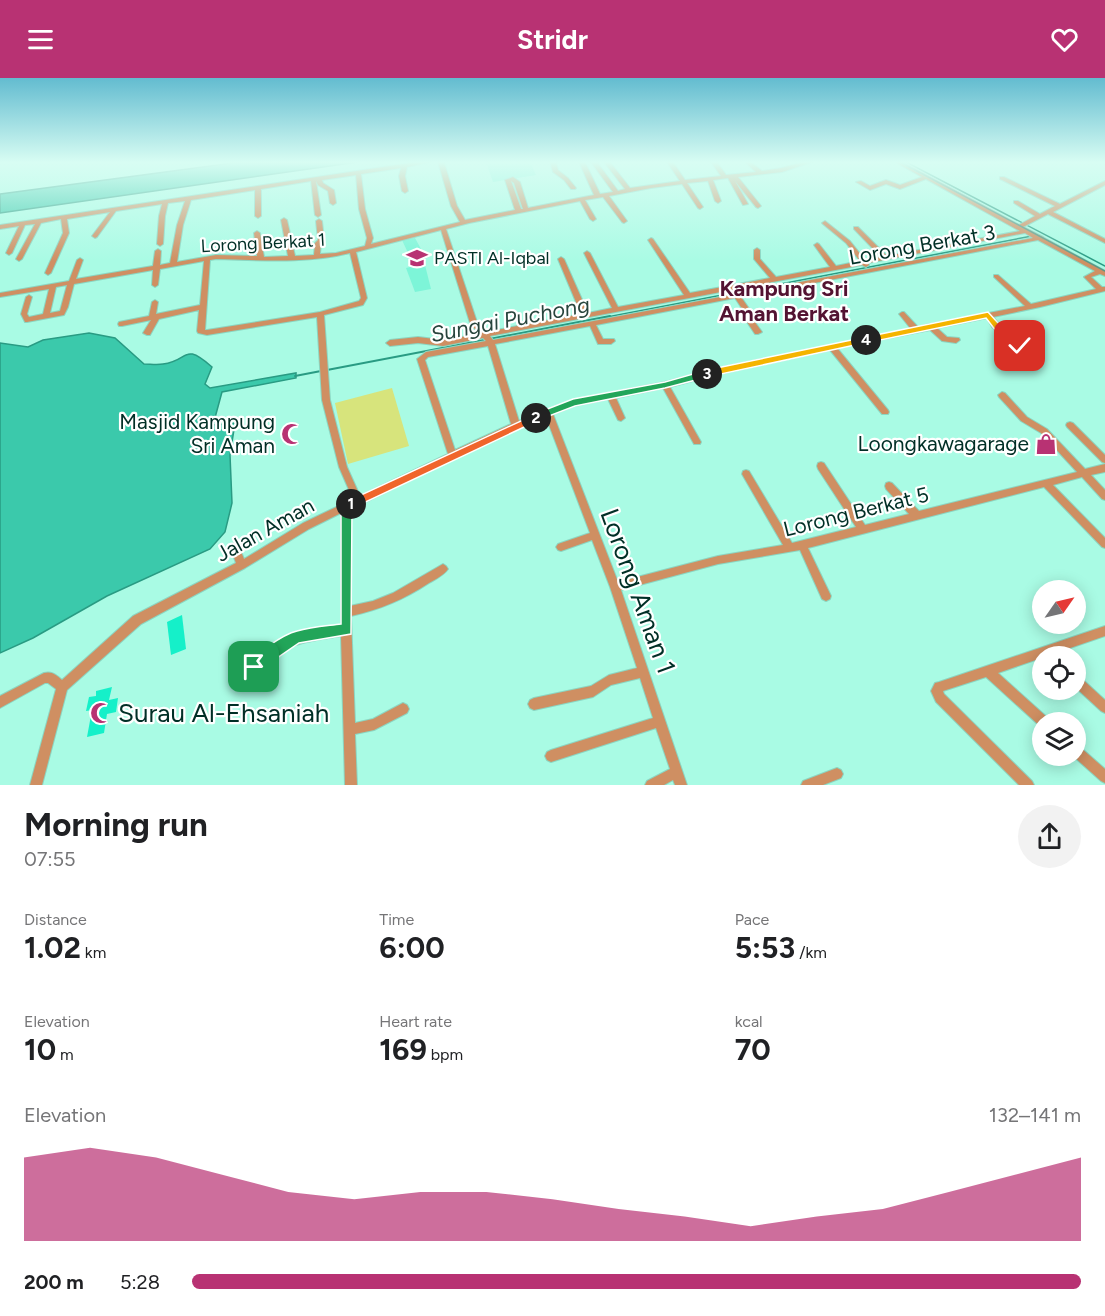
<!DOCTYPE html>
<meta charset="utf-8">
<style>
body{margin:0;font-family:Figtree,sans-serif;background:#f2f2f2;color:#202124;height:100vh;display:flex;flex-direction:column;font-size:22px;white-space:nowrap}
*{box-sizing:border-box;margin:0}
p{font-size:20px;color:#757577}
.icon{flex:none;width:33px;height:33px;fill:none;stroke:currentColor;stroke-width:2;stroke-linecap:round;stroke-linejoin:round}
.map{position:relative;height:707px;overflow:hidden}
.drawer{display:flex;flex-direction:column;background:#fff;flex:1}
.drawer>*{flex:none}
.needle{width:39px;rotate:56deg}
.buttons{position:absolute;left:1032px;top:502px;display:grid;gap:12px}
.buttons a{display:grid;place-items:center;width:54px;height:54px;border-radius:50%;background:#fff;box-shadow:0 3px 15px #0003;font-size:30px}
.pin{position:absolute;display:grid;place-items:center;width:51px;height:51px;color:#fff;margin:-26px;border-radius:12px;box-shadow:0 3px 9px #0006}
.km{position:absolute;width:30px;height:30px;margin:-15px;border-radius:50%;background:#222;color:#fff;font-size:16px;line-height:30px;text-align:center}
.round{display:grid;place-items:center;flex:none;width:63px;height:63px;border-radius:32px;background:#f2f2f2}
.overview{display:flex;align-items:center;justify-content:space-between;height:102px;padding:0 24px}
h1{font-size:33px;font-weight:700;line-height:45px}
.metrics{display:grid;grid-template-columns:repeat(3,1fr);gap:9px;height:102px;padding:6px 24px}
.metrics div{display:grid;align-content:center}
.metrics b{font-size:30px;font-weight:700}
.metrics small{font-size:16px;font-weight:400}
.metrics p{font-size:16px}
.chart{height:168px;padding:12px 24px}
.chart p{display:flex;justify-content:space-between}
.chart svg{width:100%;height:108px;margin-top:6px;fill:#b83273;opacity:.7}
ul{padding:0 24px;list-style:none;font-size:20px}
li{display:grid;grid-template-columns:96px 72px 1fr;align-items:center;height:45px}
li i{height:15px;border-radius:8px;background:#b83273}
header{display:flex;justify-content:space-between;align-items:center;height:78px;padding:0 24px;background:#b83273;color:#fff;font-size:27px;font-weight:700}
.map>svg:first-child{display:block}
</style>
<header><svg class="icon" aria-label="menu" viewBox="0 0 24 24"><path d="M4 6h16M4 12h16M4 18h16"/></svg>Stridr<svg class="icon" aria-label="heart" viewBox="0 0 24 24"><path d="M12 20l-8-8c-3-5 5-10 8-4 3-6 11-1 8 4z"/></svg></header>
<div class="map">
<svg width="1105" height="707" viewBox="0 0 1105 707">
<rect width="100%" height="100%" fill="#a9fbe4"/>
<g fill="#7df5d8">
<path d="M486 84H530L536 97 493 104Z"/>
<path d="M415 160 421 171 431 211 415 214 406 190 414 188 402 162Z"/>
</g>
<path fill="#d7e47c" d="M392 310 409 368 348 386 335 325Z"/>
<g fill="#3bc9ab" stroke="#299b83" stroke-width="1.5">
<path d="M240 84H358L0 135V116Z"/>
<path d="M89 255 115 260 144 286C150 286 157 287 163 286 190 283 182 263 212 289L205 306 210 310 296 295V300L222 314 213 347 235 345 230 377 232 425 225 454 210 471 107 518 33 560 0 575V265L28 269 43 262Z"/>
</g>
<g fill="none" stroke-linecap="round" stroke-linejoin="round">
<g stroke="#299b83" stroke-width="1.5">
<path d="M906 84 1105 188"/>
<path d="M602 240 1032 158"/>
</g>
<g stroke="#299b83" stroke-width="2">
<path d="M327 292 610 238"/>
<path d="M295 298 321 293"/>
</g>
</g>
<g fill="#15f0c9">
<path d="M182 537 186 571 171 577 167 544Z"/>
<path d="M112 609 109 622 118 620 116 634 107 636 104 655 87 659 92 632 86 633 89 619 96 618V613Z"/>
</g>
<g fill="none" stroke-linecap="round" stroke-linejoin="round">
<defs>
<g id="minor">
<path d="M416 84H430L407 89 405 98 408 113 405 115 402 113 399 98 401 90 361 96 365 131 373 160 371 166 460 144 451 128 438 84H444L457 128 465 142 515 132 505 102 513 99 520 104 528 130 594 117 579 84H585L600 116 613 114 591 84H597L618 113 625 111 604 84H610L630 110 680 103 667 84H673L685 102 721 98 711 84H717L726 97 756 94 745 84H751L762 93 781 90 803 84H812L782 94 738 99 761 128 758 130 756 129 735 103 748 126 743 127 728 100 713 102 721 123 718 125 715 123 708 103 687 105 703 129 700 131 698 130 682 106 651 110 609 118 627 143 624 145 622 144 603 119 585 122 596 141 593 143 590 141 580 123 469 145 446 151 477 244 486 254 581 236 558 181 561 179 564 181 588 235 612 230 584 175 587 173 590 175 618 229 684 217 648 162 651 160 653 161 690 215 770 200 754 181V172L757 170 760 172V181L776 199 830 189 814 167 817 165 819 166 836 188 860 183 846 165 823 146 822 145 825 143 850 163 865 182 881 179 854 151V149H858L887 178 1020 153 926 101 900 111 886 106 870 112 856 104 861 103 870 108 886 102 900 107 922 99 895 84H902L1019 147 1035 138 1014 125V123H1018L1040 136 1055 128 1000 101V99H1004L1060 126 1105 103V107L1053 134 1105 161V165L1048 136 1023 149 1043 159 1044 160 1105 193V198L1100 196 1091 199 1102 209H1105V213L1040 229 993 239 998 245 1023 266 1024 268 1023 270H1017L992 249 987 240 937 250 947 259 959 260 960 262 956 265 942 263 930 252 837 270 888 332 889 334 888 336H882L830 272 719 296 670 309 701 364 700 366H694L663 310 616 320 625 340 621 343 618 342 608 321 574 328 553 336 618 504 718 478 783 467 742 396 743 393 746 392 749 393 792 465 856 449 818 391 817 388 818 385 821 384 824 385 865 447 909 436 886 411 885 408 886 405 889 404 892 405 919 433 1077 394 1041 355 1021 343 999 319 998 317 1002 314 1005 315 1027 339 1047 351 1085 391 1105 386V394L1091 397 1105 412V422L1102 421 1082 399 1053 407 1105 460V470L1102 469 1044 409 808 470 831 518 830 521 826 523 822 521 800 472 718 486 621 512 687 707H675L673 702 664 707H645L647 703 670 691 656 650 551 684 547 682 545 678 547 674 551 672 653 640 640 600 611 607 593 619 534 632 530 630 528 626 530 622 534 620 591 608 609 597 637 590 610 509 592 462 561 473 558 472 556 469 558 466 590 455 546 339 519 349 351 431 350 528 373 523 393 515 443 486 446 488 448 491C444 497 436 501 429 505 405 521 379 532 351 538L355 645 373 641 403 625 407 627 409 631 407 635 374 652 355 656 357 707H345L341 558C302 564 287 564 258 593L254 594 250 593 249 589C252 582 258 577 265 572 287 555 314 552 341 548V435L309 451 245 490 141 546 67 612 42 707H30L56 611 48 605H45L0 630V618L44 595C52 593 56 597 62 602L133 538 236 485 230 469 232 466 235 465 238 466 244 481 303 445 353 421 339 389 322 322 317 239 207 257 198 255 197 253 199 232 159 241 150 257H147L143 255 151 242 122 248H119L118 246 119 244 149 238 152 224 155 222 158 224 156 236 200 227 204 183 160 191 158 207 155 209 152 207 153 192 74 206 68 229 64 237 27 244H25L21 236 26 219 29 217 32 219 27 236 29 239 43 236 49 211 0 219V215L69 203 77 182 80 180 83 182 76 201 153 188 155 173 158 171 161 173 160 187 170 185 177 147 185 123 168 125 165 138 163 166 160 168 157 166 159 138 162 126 116 133 97 159 95 160 92 158 110 134 67 141 69 155 51 195 48 197 45 195 63 155 61 141 41 145 22 181 19 183 16 181 35 146 25 147 12 175 9 177 6 175 19 148 0 151V147ZM356 97 359 131 367 160 365 168 336 175 320 176 321 165 324 162 322 143 319 141 316 143 318 162 315 165 314 177 295 178 287 142 284 140 281 142 288 178 264 179 260 155 257 153 254 155 257 178 216 177 177 184 183 147 191 122 255 112V138L258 140 261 138V111L311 103 315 137 318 139 321 137 316 103 318 107 328 113 330 125 333 127 336 125 334 112 323 105 322 102ZM511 103 514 105 523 131H521ZM441 152 470 245 479 256 443 262 418 259 390 262 386 265 390 268 418 265 443 268 483 260 486 263 426 274 417 281 448 376 360 418 347 389 330 322 324 237 363 227 367 220 356 174ZM1025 155 1033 160 493 262 490 258 862 187 866 189 869 187 868 185ZM1038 162 1095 193 1084 199 1096 211 1031 226 998 197H994V199L1025 228 932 246H930L918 249 904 234H902L899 236 911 251 719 290 665 304 573 322 519 343 495 266 590 248 598 266H611L615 263 614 261H603L596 247 735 220 743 232 742 236 743 238 755 256H758L762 254 749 236 750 232 741 219ZM350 175 361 220 359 223 320 234 207 252H205L210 182 216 181C260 182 307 186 350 175ZM67 207 60 233 50 235 56 209ZM488 268 511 346 455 372 425 282 428 279Z"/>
<path d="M550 84H556L558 92 568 100 576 110 575 111H571L564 102 553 94Z"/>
<path d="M1070 344 1073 345 1105 377V385L1102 384 1067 349 1066 347 1067 345Z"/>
<path d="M1105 548V558L998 595 1049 641 1051 645H1042V650L986 599 943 613 944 616 1032 703 1034 707H1019L936 624 931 613 935 605 939 604Z"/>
<path d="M1076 598 1080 599 1105 622V635L1101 633 1076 610Z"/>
<path d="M1076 667 1080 669 1105 691V705L1101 703 1073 678H1076Z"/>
<path d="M837 690 841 692 843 696 841 700 823 707H801L803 703Z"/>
</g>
</defs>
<use href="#minor" stroke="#8bd6c2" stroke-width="2"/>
<use href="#minor" fill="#cf8f62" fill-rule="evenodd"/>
<path stroke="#589988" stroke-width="1.5" d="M900 84 1105 193"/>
</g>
<linearGradient id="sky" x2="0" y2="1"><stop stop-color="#63bcd0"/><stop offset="0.46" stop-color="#d8fdf3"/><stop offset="1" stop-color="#d8fdf3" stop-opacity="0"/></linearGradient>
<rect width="1105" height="183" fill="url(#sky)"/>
<path fill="#22a559" stroke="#fff" stroke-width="1.5" d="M351 422 357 426 352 431 351 556 299 565 254 596 249 594 247 589C252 577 284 556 297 553 311 549 326 548 341 546V429L343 425Z"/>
<path fill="#f0652b" stroke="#fff" stroke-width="1.5" d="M536 336 539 337V342L355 429H348V423Z"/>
<path fill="#22a559" stroke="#fff" stroke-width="1.5" d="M707 292 712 296 711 298 665 310 575 328 536 343 531 340 532 337 573 321 665 304Z"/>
<path fill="#f5b400" stroke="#fff" stroke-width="1.5" d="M866 259H869V264L707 299 703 296 707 292Z"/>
<path fill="#f5b400" stroke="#fff" stroke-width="1.5" d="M988 234 998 245 1023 266V270C1010 271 993 250 986 240L866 265 861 262 866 259Z"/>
<defs>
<symbol id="school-bare" viewBox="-9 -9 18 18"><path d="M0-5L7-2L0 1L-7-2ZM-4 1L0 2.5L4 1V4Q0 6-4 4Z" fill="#b83273" stroke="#fff" stroke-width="2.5" paint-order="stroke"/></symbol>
<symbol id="mosque-bare" viewBox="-9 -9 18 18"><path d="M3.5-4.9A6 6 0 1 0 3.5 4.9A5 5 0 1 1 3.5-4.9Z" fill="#b83273" stroke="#fff" stroke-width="2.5" paint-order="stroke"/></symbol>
<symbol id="shop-bare" viewBox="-9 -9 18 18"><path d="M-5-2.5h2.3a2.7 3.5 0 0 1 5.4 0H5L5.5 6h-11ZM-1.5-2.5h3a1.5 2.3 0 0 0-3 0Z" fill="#b83273" stroke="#fff" stroke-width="2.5" paint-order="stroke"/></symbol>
</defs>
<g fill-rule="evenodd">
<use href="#school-bare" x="402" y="165" width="30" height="30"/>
<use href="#mosque-bare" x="277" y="341" width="30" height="30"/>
<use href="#shop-bare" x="1031" y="351" width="30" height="30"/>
<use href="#mosque-bare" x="86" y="620" width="30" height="30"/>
</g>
<g text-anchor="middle" stroke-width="4.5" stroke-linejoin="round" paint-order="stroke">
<g font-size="18" fill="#002f26" stroke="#fff">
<text transform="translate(263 165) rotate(-3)" y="6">Lorong Berkat 1</text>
</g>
<g font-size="18" fill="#002f26" stroke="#fff" text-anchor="start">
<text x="434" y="186">PASTI Al-Iqbal</text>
</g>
<g font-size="21" fill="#002f26" stroke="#fff">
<text transform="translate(922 167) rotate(-10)" y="7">Lorong Berkat 3</text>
<text transform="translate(856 434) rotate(-14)" y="7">Lorong Berkat 5</text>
<text transform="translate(265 452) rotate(-29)" y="7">Jalan Aman</text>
</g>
<g font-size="21" fill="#002f26" stroke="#fff" text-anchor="end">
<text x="275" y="351">Masjid Kampung<tspan x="275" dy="24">Sri Aman</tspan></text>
<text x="1029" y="373">Loongkawagarage</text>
</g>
<g font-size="22" font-weight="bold" fill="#531332" stroke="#fff">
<text x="784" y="218">Kampung Sri<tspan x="784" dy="25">Aman Berkat</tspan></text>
</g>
<g font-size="22" font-style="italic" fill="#28453d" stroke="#fff">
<text transform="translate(510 241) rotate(-11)" y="8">Sungai Puchong</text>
</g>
<g font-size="26" fill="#002f26" stroke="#fff">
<text transform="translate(638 513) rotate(70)" y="9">Lorong Aman 1</text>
</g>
<g font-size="26" fill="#002f26" stroke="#fff" text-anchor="start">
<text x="118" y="644">Surau Al-Ehsaniah</text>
</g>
</g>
</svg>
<div class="buttons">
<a><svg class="needle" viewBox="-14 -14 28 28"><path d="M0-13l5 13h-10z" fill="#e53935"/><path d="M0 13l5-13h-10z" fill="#757577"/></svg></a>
<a><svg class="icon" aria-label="locate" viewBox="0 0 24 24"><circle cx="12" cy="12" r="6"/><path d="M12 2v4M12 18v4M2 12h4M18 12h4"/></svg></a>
<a><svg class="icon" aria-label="layers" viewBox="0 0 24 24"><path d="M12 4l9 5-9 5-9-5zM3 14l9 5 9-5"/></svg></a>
</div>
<div class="pin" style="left:254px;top:589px;background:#1e9e55"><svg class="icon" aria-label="arrive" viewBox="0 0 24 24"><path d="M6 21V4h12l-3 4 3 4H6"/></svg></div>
<div class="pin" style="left:1020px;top:268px;background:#d93025"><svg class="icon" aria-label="check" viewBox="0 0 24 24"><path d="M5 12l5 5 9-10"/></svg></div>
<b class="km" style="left:351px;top:426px">1</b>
<b class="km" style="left:536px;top:340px">2</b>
<b class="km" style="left:707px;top:296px">3</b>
<b class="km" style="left:866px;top:262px">4</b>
</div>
<section class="drawer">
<div class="overview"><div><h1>Morning run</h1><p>07:55</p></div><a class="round"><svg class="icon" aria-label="share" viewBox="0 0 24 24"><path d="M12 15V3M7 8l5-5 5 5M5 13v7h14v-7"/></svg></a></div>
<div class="metrics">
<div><p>Distance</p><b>1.02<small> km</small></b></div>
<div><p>Time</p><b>6:00</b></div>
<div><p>Pace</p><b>5:53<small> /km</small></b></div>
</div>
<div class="metrics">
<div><p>Elevation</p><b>10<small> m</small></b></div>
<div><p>Heart rate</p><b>169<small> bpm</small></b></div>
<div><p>kcal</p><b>70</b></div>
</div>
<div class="chart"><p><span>Elevation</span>132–141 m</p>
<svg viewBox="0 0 160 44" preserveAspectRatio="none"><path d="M0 44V10L10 6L20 10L30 17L40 24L50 27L60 24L70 24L80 27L90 31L100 34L110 38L120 34L130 31L140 24L150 17L160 10V44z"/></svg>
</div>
<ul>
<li><b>200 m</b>5:28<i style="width:100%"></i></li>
</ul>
</section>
